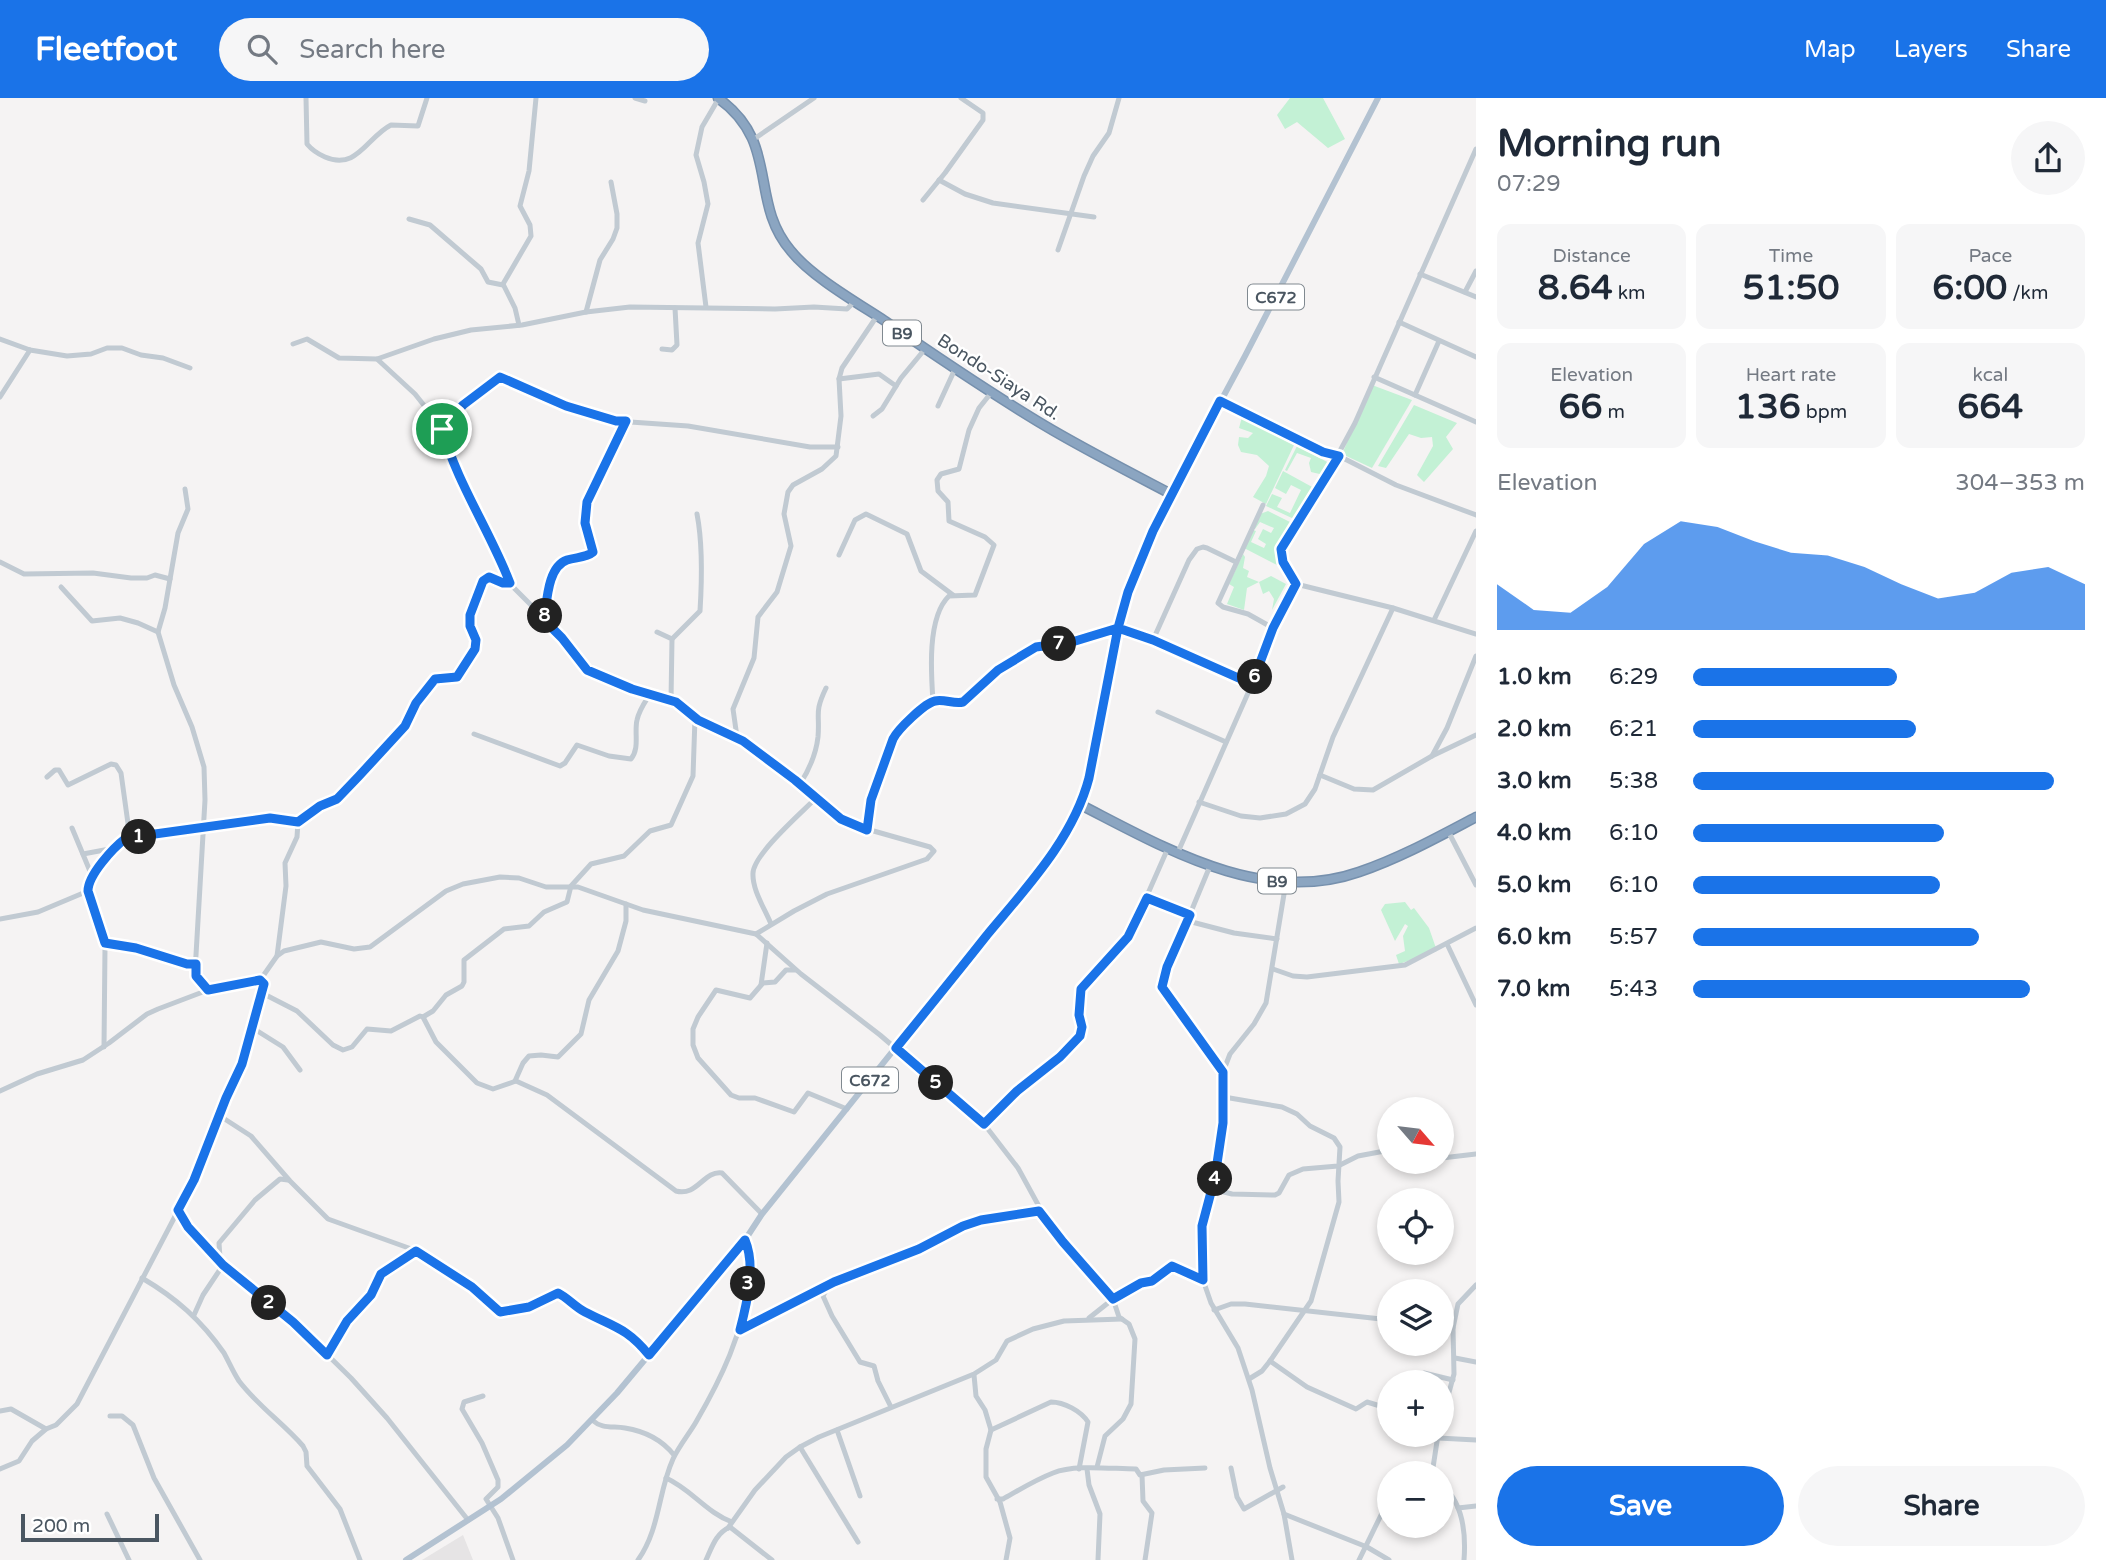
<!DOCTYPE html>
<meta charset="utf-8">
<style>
body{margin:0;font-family:"Varela Round",sans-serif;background:#f6f6f7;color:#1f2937;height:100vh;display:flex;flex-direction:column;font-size:26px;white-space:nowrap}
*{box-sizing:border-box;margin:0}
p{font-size:23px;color:#747a83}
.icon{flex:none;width:38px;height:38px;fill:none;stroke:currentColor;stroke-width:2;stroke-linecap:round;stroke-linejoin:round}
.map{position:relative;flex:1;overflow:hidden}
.details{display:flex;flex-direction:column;background:#fff;width:630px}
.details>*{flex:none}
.needle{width:46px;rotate:118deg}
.fabs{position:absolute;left:1377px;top:999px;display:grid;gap:14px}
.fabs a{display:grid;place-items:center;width:77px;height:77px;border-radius:50%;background:#fff;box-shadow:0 4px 10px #0003;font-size:35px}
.scale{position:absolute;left:21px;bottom:18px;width:138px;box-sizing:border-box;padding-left:7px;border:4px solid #4a5661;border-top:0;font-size:19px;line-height:24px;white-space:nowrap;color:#4a5661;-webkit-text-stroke:5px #fff;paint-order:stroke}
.pin{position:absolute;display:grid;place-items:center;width:60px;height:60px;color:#fff;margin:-30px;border:4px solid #fff;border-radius:50%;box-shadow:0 2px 7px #0007}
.km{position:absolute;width:35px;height:35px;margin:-18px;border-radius:50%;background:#222;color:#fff;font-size:19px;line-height:35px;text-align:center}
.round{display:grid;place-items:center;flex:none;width:74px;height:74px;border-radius:37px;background:#f6f6f7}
.summary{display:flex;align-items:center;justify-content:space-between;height:119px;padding:0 21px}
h1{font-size:38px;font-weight:700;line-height:52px}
.stats{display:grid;grid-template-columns:repeat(3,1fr);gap:10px;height:119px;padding:7px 21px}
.stats div{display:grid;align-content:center;border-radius:14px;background:#f6f6f7;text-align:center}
.stats b{font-size:35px;font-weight:700}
.stats small{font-size:19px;font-weight:400}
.stats p{font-size:19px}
.chart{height:196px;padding:14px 21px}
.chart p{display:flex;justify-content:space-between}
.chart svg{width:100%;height:126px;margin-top:7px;fill:#1a73e8;opacity:.7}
.action{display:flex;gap:14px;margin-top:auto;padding:14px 21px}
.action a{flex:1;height:80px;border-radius:42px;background:#1a73e8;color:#fff;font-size:28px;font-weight:700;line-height:80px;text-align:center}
.action a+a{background:#f6f6f7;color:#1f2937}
ul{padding:0 21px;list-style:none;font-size:23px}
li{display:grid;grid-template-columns:112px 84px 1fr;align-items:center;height:52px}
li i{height:18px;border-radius:9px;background:#1a73e8}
header{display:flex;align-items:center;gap:42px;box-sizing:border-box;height:98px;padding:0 35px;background:#1a73e8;color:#fff}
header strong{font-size:33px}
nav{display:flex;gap:38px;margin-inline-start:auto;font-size:24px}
.search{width:490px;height:63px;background:#f6f6f7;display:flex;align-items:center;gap:18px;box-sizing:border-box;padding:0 24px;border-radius:38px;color:#747a83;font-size:26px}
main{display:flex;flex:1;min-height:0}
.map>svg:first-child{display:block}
</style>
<header>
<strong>Fleetfoot</strong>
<div class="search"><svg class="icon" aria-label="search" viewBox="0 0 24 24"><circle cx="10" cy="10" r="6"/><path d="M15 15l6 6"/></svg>Search here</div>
<nav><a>Map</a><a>Layers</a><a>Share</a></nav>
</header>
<main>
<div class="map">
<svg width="1476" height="1462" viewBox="0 0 1476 1462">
<rect width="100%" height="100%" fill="#f5f3f3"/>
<path fill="#e6e4e5" d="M463 1437 473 1462H422Z"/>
<g fill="#c3f1d5">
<path d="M1290 0H1323L1345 41 1328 50 1297 24 1285 31 1277 17Z"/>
<path d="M1372 287 1412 302 1372 370 1342 356Z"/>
<path d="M1414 307 1457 325 1446 339 1453 351 1424 384 1417 377 1433 348 1432 339 1421 340 1409 336 1386 370 1378 368Z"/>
<path d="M1242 319 1294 347 1266 406 1253 399 1266 378 1269 368 1257 357 1241 354 1238 347 1239 339 1248 340 1253 335 1239 330Z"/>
<path d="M1297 348 1331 366 1324 377 1311 374 1309 365 1311 360 1297 355 1287 373 1285 372Z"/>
<path d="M1283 373 1314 390 1311 402 1294 421 1266 408 1272 396 1282 400 1277 409 1290 415 1301 392 1291 387 1286 396 1275 390Z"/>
<path d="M1268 413 1296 427 1277 467 1244 450 1253 432 1256 433 1251 444 1264 450 1266 446 1258 441 1263 431 1271 435 1274 430 1260 424 1255 431H1253L1260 416Z"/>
<path d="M1243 456 1245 459 1243 470 1249 473 1247 479 1259 484 1271 478 1286 486 1272 512 1274 501 1269 493 1263 496 1259 484 1247 490 1244 512 1227 506 1234 489 1229 486Z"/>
<path d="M1405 804 1411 812 1414 810 1429 830 1437 853 1399 866 1396 857 1405 853 1403 838 1408 828 1405 826 1395 843 1381 812 1385 806Z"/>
</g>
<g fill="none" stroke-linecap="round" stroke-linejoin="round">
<defs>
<g id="highway">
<path d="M718 0C781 45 748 103 791 153 812 179 856 204 885 223 940 261 996 299 1054 333 1092 355 1131 375 1171 396"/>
<path d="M1081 707C1165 750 1262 808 1359 774 1400 760 1438 739 1476 719"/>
</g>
</defs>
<use href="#highway" stroke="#7690ad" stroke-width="11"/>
<g stroke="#c1cad2" stroke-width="5">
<path d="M306 0 307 46C312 52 318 56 325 59 357 73 367 39 391 27L418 28 427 0"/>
<path d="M635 0 645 3"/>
<path d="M754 41 814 0"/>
<path d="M1476 51 1355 325 1322 386 1284 444 1281 456 1296 486 1393 510 1476 536"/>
<path d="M939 82 965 96 993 105 1094 119"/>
<path d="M923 102 945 75 983 22V15L961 0"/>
<path d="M409 121 430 127 481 171 488 184 503 187"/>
<path d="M1058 152 1084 78 1093 58 1109 35 1119 0"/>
<path d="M1420 176 1476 199"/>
<path d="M1465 194 1476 173"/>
<path d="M706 209 698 145 708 106 704 84 696 57 702 29 719 0"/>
<path d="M586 214 600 162 613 141 617 130V116L611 84"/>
<path d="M1399 224 1476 259"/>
<path d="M519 227 515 210 503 186 531 138 530 127 520 108 529 73 536 0"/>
<path d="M0 241 30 252 67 258 91 256 107 250H122L141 257 163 260 190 270"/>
<path d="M293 246 307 241 339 260 377 261 415 296 442 330 468 395 490 444 504 466 511 487 557 533 587 571 640 594 675 604 698 622 743 643 795 682 831 715 849 726 930 749 934 753 927 761 827 796 794 813 756 836"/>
<path d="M662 251 672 252 677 247 675 210"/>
<path d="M377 261 434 241 471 232 522 227 586 214 630 209 775 211 814 209 847 211 855 203"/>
<path d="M1374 279 1476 324"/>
<path d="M839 281 879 276 896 288"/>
<path d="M1415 297 1439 243"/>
<path d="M0 299 30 252"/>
<path d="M1220 303 1323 354 1339 358 1396 387 1476 417"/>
<path d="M938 308 955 271"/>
<path d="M873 318 882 311 901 280 925 251"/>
<path d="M442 330 463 307 500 279 566 308 616 323 688 328 810 349H838"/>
<path d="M185 391 188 411 178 435 165 510 158 534 174 587 192 629 204 669 205 702 195 874 198 883 208 892"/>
<path d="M1263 407 1218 505 1223 509 1248 516 1273 530"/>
<path d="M839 457 855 422 866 416 907 436 921 473 953 497"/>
<path d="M0 464 24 476 93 475 131 480H147L155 477 170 481"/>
<path d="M61 489 92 523 120 520 138 525 158 534"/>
<path d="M544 522C547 505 547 468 567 462 576 459 586 460 593 454L585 425 587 404 626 323"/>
<path d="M1434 522 1476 433"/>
<path d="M657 534 672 541 671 602"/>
<path d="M672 541 700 513C702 481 703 447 697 416"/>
<path d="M1153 542 1189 462 1197 451 1203 449 1207 450 1236 464"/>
<path d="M933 603C931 575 927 519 949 498L975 497 994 447 985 439 949 423 948 404 938 393 937 382 941 376 959 371 969 332 979 310 991 295"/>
<path d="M1158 614 1226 644"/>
<path d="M474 636 560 668 565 665 577 647 609 658 631 661C640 650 634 635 637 622 639 612 645 604 650 596"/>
<path d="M737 639 733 611 754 560 758 519 777 494 791 448 784 416 788 394 793 387 822 371 836 358 841 318 839 281 842 270 877 218"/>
<path d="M1432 658 1447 630 1476 558"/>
<path d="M1320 677 1354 691 1373 692 1432 658 1476 637"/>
<path d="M47 679 55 672H59L68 687 111 666 116 667 121 675 130 740"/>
<path d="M800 686C809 672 816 656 818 639 820 615 814 615 826 590"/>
<path d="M1199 704 1241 718 1260 720 1286 716 1305 706 1315 691 1333 639 1393 510"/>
<path d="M72 730 92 778 88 785V793L94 809 105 849 104 949"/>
<path d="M867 732C870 705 881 659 895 637 903 624 920 611 933 603L963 604 998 572 1036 549 1072 544 1118 530 1153 542 1252 586"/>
<path d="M1448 733 1476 787"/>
<path d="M1178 754 1252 586 1273 530 1296 486"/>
<path d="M83 756 115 750"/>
<path d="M1210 768 1168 869 1162 889 1223 974"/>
<path d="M92 778 126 740 270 721 298 724 320 708 334 703 405 628 416 605 432 584 441 579 455 580C464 572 479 554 475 541 474 535 470 531 469 525 468 511 478 493 484 482L490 479 503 485H510"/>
<path d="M1286 784 1266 905 1254 926 1230 956 1223 974V1025L1215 1079 1201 1128 1200 1146 1203 1182 1211 1205 1238 1250 1252 1292 1270 1370 1284 1416 1292 1462"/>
<path d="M1147 800 1190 817"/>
<path d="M0 821 38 814 88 793"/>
<path d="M1188 823 1234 835 1277 841"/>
<path d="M771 826C765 811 752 792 753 775 754 756 800 716 815 701"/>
<path d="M105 845 136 850 187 865 196 866"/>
<path d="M1447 846 1476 907"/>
<path d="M277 858 286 788 285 765 297 739 298 724"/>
<path d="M1273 871 1293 878 1307 879 1405 867 1476 830"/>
<path d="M795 872H786L775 884 763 885 750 900 716 892 698 919 693 931V947L698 960 731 997 739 1000H755L794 1014 808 995 847 1011"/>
<path d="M761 887 767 845"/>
<path d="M262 895 297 913 333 947 343 952 352 949 367 931 391 933 420 918 423 919 436 944 477 985 493 991 516 983 547 997 676 1093C697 1099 704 1072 722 1075L762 1116"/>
<path d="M423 919 433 913 446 897 462 888 464 884V862L504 831 529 828 544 814 567 804 571 788 591 766 624 758 650 733 671 727 693 678 695 620"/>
<path d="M251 929 283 949 300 972"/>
<path d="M515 983 523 965 529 958 541 957 558 959 581 936 589 902 618 853 626 823V806"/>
<path d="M0 993 37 976 83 962 109 945 147 916 158 911 208 892 257 882 263 878 277 858 284 853 321 844 354 851 370 849 446 793 463 786 500 779 519 780 546 789H578L643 812 756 836 801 876 880 937 984 1026 1018 1070 1047 1123 1113 1201 1119 1219 1129 1226 1135 1241 1131 1306 1123 1321 1105 1338 1097 1369"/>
<path d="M1224 999 1282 1009 1297 1016 1310 1028 1334 1040 1340 1049 1338 1083 1339 1104 1311 1203 1270 1263 1262 1273 1249 1281"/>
<path d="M220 1018 251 1038 290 1083 328 1121 417 1153"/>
<path d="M984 1026 1017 993 1060 959 1080 938 1082 929 1079 917 1081 891 1131 834 1168 750"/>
<path d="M1442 1060 1476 1056"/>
<path d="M1212 1091 1232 1096 1275 1097 1279 1095 1289 1077 1303 1071 1338 1068 1358 1058 1390 1052"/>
<path d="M178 1112 188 1129 223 1167 294 1224 351 1280 387 1320 468 1422"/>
<path d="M220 1160 219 1145 255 1102 280 1081 288 1082"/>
<path d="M142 1180C176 1200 201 1222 224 1255 229 1264 233 1274 239 1283 258 1308 283 1325 303 1348L306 1354 307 1368 340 1411 360 1462"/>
<path d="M829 1187 823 1198 832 1218 860 1264 874 1268 878 1283 891 1309"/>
<path d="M1214 1212 1231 1206H1245L1390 1222"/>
<path d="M194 1217 203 1197 223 1167"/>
<path d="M1089 1220 1113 1201 1141 1185 1152 1183 1170 1169 1180 1171 1203 1182"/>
<path d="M1442 1229 1453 1230"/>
<path d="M740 1232 834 1184 919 1151 963 1128 981 1123 1039 1113"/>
<path d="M327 1257 347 1223 371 1197 381 1176 417 1153 472 1189 500 1214 529 1209 558 1195C568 1200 575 1209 585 1214 614 1228 628 1230 649 1257"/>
<path d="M1455 1260 1476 1264"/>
<path d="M1270 1263 1307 1289 1356 1311 1367 1304 1390 1311"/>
<path d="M1424 1275 1453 1282"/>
<path d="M974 1277 976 1298 985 1312 991 1332 986 1351V1379L1000 1404 1010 1440 1006 1462"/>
<path d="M483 1298 464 1304 462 1311 482 1345 498 1382V1389L486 1401 498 1420 513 1462"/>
<path d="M0 1313 11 1311 46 1331 56 1327 77 1306 194 1082 226 1000 243 963 246 946 262 895 263 878"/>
<path d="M110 1318H122L133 1327 154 1380 200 1462"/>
<path d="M1442 1320 1454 1276 1453 1230 1458 1206 1476 1187"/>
<path d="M592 1322C602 1331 612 1328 625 1330 644 1333 662 1342 674 1357"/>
<path d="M837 1332 860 1398"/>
<path d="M991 1332 1051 1304C1064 1304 1081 1313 1088 1324L1079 1371"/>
<path d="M1438 1340 1476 1342"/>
<path d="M800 1349 858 1444"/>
<path d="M1231 1370 1237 1399 1244 1411 1283 1389"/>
<path d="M0 1371 19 1363 32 1343 46 1331"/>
<path d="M1087 1371 1089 1387 1100 1416 1098 1462"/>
<path d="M1432 1376 1438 1337"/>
<path d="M1142 1377 1143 1403 1152 1415 1145 1462"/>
<path d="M666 1380C691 1391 707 1415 732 1424"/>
<path d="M1442 1387C1463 1405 1466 1436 1464 1462"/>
<path d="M997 1401H1003C1019 1392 1035 1382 1053 1375 1075 1366 1112 1371 1136 1371L1140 1377 1164 1372 1205 1370"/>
<path d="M1458 1410 1476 1408"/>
<path d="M107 1416 129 1462"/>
<path d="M1284 1416 1367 1449 1389 1462"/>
<path d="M728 1430 755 1392 786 1359 800 1349 819 1339 974 1276 996 1262 1007 1243 1033 1231 1064 1223 1122 1221"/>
<path d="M638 1462C660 1431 658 1394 673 1361 679 1348 689 1336 696 1324 721 1281 744 1234 748 1184 749 1168 752 1157 745 1142"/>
<path d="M706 1462C712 1449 716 1435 730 1429L772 1462"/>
<path d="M1359 1462 1384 1411 1390 1387"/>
</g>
<path stroke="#b3c2d1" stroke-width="6" d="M406 1462 501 1401 567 1347 617 1295 745 1142 762 1116 1059 746 1085 697 1118 530 1128 494 1145 450 1171 396 1245 258 1378 0"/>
<use href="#highway" stroke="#8ba5c1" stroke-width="8"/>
</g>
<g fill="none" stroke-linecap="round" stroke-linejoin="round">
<defs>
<path id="route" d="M442 331C457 385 490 433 510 485H503L489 479 483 483 470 517V528L476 542 475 551 457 579 435 581 416 605 405 628 359 678 337 701 320 708 298 724 270 720 126 740C113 750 88 777 88 793L105 845 136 850 187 866H196V878L208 892 260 882 264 886 242 966 226 1000 194 1082 178 1112 188 1129 223 1167 293 1224 327 1257 347 1223 371 1197 381 1176 416 1153 472 1189 500 1214 529 1209 558 1195C568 1200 575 1209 585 1214 614 1229 627 1230 649 1257L745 1142C756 1168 747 1205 740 1232L834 1184 919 1151 963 1128 981 1122 1039 1113 1063 1144 1113 1201 1141 1185 1152 1183 1172 1168 1203 1182 1202 1128 1215 1079 1223 1025V974L1162 889 1167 869 1190 817 1147 800 1128 839 1081 891 1079 917 1082 929 1080 938 1060 959 1017 993 984 1026 896 950C926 913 957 875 987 837 1026 790 1073 741 1089 680L1118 530 1153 542 1252 586 1273 530 1296 486 1283 464 1281 451 1339 358 1323 354 1220 303 1153 433 1128 494 1118 530 1072 544 1036 549 998 572 963 604C954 606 944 601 935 603 925 605 898 631 893 641L871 702 867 732 841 721 795 682 743 643 698 622 676 604 632 591 587 572 562 540 544 522C547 505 547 469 567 462 576 459 586 460 593 454L585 425 587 404 626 323H616L566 308 500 279 463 307 442 331"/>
</defs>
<use href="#route" stroke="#fff" stroke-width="14"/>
<use href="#route" stroke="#1a73e8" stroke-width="9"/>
</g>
<g text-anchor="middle" stroke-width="5" stroke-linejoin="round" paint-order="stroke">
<g fill="#fff" stroke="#808990" stroke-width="2">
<rect x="1248" y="186.5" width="56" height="25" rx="5"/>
<rect x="883" y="222.5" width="38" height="25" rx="5"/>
<rect x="1258" y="770.5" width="38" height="25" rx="5"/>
<rect x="842" y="969.5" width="56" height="25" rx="5"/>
</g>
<g font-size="16" font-weight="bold" fill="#4a5661">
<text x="1276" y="205">C672</text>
<text x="902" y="241">B9</text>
<text x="1277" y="789">B9</text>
<text x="870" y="988">C672</text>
</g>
<g font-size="18" fill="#4a5661" stroke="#fff">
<text transform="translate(999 279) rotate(33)" y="6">Bondo-Siaya Rd.</text>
</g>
</g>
</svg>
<div class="fabs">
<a><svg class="needle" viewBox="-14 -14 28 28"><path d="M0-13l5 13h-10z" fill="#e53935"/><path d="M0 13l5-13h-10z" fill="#747a83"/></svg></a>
<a><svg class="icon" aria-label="locate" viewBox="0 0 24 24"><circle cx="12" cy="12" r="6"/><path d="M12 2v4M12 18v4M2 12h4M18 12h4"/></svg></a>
<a><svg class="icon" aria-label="layers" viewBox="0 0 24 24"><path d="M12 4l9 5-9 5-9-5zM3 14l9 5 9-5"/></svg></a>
<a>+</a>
<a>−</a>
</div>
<div class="scale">200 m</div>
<div class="pin" style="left:442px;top:331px;background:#1e9e55"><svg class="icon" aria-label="arrive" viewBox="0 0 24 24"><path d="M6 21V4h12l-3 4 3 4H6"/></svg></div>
<b class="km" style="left:139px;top:739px">1</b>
<b class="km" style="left:269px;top:1205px">2</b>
<b class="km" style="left:748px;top:1186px">3</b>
<b class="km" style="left:1215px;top:1081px">4</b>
<b class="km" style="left:936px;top:985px">5</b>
<b class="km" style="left:1255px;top:579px">6</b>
<b class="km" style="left:1059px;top:546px">7</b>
<b class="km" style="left:545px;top:518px">8</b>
</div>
<section class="details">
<div class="summary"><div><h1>Morning run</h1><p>07:29</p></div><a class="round"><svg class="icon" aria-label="share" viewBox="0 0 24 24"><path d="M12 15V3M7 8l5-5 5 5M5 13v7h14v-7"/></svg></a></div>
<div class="stats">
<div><p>Distance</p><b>8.64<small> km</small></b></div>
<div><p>Time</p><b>51:50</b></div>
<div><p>Pace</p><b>6:00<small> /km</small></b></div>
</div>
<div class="stats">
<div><p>Elevation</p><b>66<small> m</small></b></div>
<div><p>Heart rate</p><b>136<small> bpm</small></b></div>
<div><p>kcal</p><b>664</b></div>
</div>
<div class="chart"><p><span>Elevation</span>304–353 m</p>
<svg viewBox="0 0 160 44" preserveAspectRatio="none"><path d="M0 44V28L10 37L20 38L30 29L40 14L50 6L60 8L70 13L80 17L90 18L100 22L110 28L120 33L130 31L140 24L150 22L160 28V44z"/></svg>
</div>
<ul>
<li><b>1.0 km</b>6:29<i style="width:52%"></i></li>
<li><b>2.0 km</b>6:21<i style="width:57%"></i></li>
<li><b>3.0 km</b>5:38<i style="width:92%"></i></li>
<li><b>4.0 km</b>6:10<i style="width:64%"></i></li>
<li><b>5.0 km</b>6:10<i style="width:63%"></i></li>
<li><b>6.0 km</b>5:57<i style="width:73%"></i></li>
<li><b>7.0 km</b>5:43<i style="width:86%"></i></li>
</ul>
<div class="action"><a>Save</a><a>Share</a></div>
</section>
</main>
